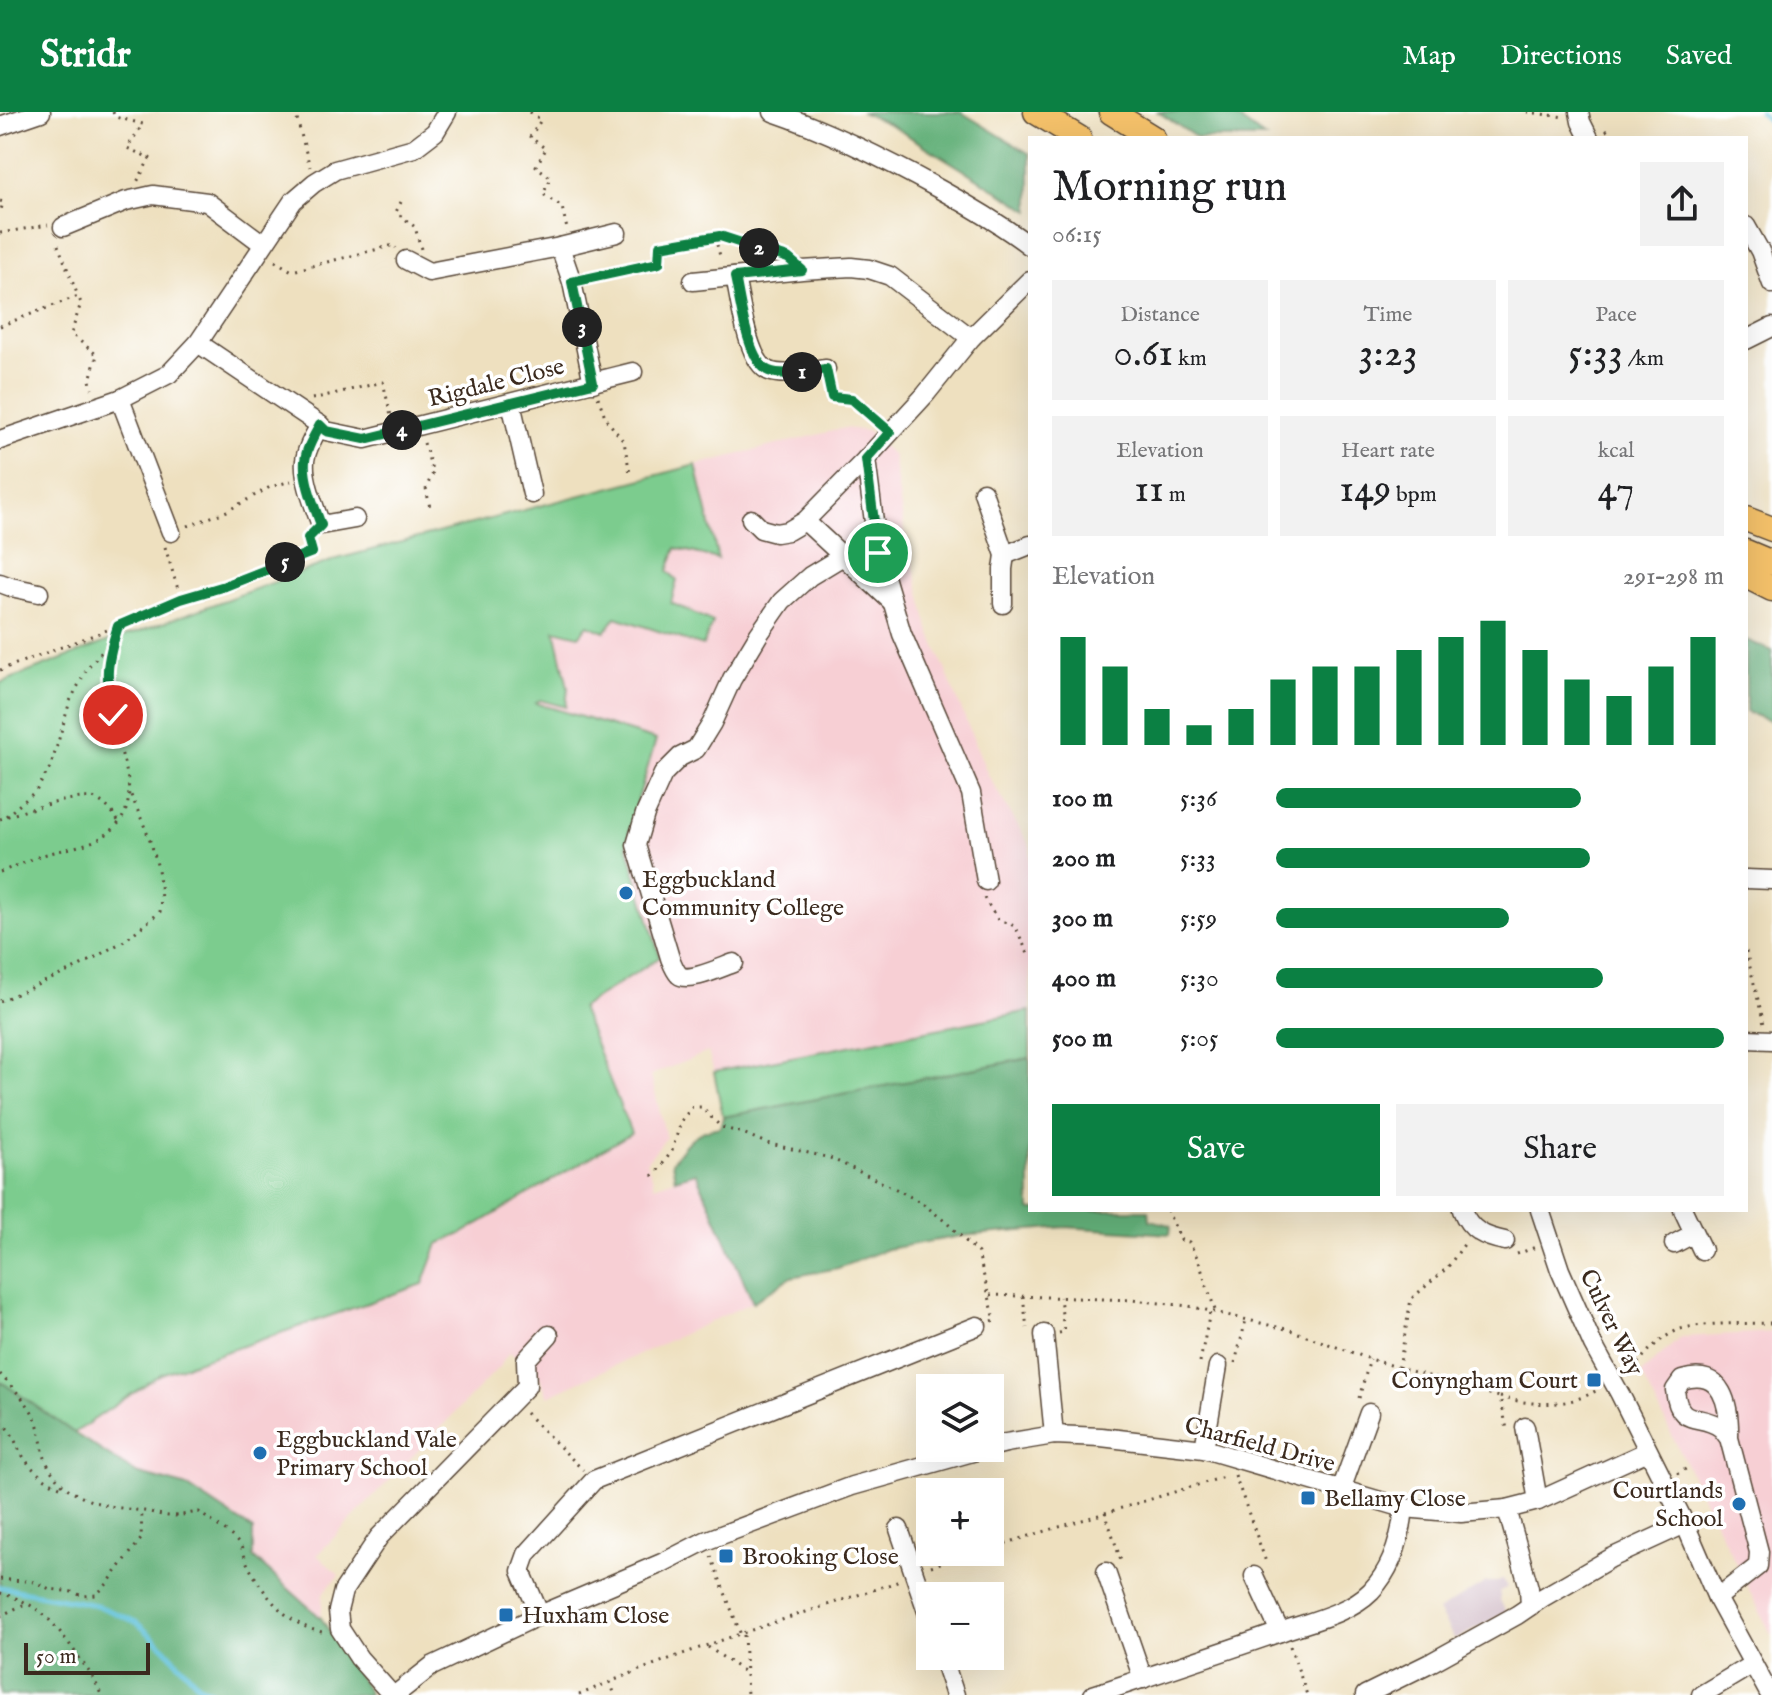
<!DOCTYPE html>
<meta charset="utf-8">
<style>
body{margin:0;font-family:"IM FELL English",serif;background:#f2f2f2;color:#202124;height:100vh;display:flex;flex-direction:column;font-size:30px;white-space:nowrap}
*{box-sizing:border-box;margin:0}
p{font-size:26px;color:#757577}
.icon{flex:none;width:44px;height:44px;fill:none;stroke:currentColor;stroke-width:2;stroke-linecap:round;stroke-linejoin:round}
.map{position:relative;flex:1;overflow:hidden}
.panel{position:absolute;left:1028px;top:24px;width:720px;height:1076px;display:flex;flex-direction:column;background:#fff;border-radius:0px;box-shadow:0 8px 32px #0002}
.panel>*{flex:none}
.controls{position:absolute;left:916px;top:1262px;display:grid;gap:16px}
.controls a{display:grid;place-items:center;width:88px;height:88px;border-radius:0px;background:#fff;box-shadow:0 8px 32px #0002;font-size:40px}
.scale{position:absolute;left:24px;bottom:20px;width:126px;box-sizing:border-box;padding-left:8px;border:4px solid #3b2a1e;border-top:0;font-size:22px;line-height:28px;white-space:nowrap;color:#3b2a1e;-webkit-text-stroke:6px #fff;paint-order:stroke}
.pin{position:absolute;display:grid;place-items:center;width:68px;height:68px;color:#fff;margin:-34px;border:4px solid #fff;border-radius:50%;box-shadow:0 2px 8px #0007}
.km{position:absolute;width:40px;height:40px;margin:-20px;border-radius:50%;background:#222;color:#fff;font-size:22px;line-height:40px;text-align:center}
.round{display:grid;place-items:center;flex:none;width:84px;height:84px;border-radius:0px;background:#f2f2f2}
.headline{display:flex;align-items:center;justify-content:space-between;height:136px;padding:0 24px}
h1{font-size:44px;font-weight:600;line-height:60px}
.stats{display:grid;grid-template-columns:repeat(3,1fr);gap:12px;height:136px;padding:8px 24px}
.stats div{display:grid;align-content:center;border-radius:0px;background:#f2f2f2;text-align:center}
.stats b{font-size:40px;font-weight:600}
.stats small{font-size:22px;font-weight:400}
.stats p{font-size:22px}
.chart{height:224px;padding:16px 24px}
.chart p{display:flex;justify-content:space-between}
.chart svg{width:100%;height:144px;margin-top:8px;stroke:#0b8043;stroke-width:6}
.button{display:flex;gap:16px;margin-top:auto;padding:16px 24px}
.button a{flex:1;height:92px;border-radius:0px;background:#0b8043;color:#fff;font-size:32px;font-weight:600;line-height:92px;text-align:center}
.button a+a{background:#f2f2f2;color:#202124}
ul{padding:0 24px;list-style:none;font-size:26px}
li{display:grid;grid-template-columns:128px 96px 1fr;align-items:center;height:60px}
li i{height:20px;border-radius:10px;background:#0b8043}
header{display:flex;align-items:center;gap:48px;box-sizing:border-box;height:112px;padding:0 40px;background:#0b8043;color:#fff}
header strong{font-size:38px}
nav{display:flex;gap:44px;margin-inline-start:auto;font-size:28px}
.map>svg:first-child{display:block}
</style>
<header>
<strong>Stridr</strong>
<nav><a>Map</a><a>Directions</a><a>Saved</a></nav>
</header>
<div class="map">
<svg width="1772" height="1583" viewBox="0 0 1772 1583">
<rect width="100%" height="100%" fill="#fff"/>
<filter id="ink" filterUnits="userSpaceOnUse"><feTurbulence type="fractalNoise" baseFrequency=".0125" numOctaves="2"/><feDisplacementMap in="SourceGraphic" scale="16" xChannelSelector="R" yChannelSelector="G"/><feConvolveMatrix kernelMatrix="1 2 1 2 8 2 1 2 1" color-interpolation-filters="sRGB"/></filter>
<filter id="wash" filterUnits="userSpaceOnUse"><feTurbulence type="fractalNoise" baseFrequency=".006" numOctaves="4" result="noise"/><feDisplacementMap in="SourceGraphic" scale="32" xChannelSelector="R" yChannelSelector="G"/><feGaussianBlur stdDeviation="1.8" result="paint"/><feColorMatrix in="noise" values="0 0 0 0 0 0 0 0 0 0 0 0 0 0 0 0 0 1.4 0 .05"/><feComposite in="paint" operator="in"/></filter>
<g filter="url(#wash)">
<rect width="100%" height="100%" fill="#eee0bf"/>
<g fill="#f7cfd4">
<path d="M845 316 868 319 893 344 904 416 929 517 988 663 1030 734V946L723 1005 714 960 708 940 651 963 666 1026 646 1050 652 1064 654 1074 696 1060 753 1190 548 1284 536 1258 509 1240 499 1255 317 1443 339 1463 323 1482 321 1506 253 1445 188 1375 136 1361 51 1304 138 520 337 447 696 353Z"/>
<path d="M1772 1220V1524L1641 1261 1681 1225Z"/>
</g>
<path fill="#d2bdc8" d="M1503 1467 1508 1475 1500 1479V1488L1506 1500 1455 1528 1438 1499 1486 1470H1498Z"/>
<g fill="#7bcc8e" stroke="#5b7b56" stroke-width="2">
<path d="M696 353 718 447 676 436 668 459 677 468 671 491 713 510 703 534 616 505 605 520 588 513 579 524 555 518 568 575 566 595 540 588 536 591 656 628 631 710 627 733 660 845 581 896 631 1021 461 1122 438 1132 423 1172 161 1262 74 1321 0 1269V571L114 527 138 520 337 447Z"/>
<path d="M1030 899V946L723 1005 714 960Z"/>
</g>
<g fill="#64b079" stroke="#506d4c" stroke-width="2">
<path d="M861 0H961L1030 42V99L889 12Z"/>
<path d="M1158 0H1229L1265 26H1197Z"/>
<path d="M1746 528 1772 539V610L1746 600Z"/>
<path d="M1030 946V1098H1149L1150 1108 1171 1113 1170 1122 1065 1115 961 1124 887 1137 838 1156 791 1165 753 1190 696 1061 675 1067 672 1050C687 1029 694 1019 720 1015L723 1005Z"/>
<path d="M0 1269 74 1321 136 1361 188 1375 253 1418V1445L321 1506 369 1581 368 1583H0Z"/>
</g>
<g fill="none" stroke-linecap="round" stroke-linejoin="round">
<g stroke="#5cc0d9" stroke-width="5">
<path d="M1760 0 1772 13"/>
<path d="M0 1475 96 1493 136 1510 165 1536 199 1574 219 1583"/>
</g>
</g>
</g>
<g filter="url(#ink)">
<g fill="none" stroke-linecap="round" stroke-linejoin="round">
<defs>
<g id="minor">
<path d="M773 0C832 20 887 48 941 78 972 95 1002 113 1030 134"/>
<path d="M1579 0 1581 10 1589 26"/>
<path d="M0 14 41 0"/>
<path d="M1746 114 1760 139 1772 172"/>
<path d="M63 115 126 89 153 83 207 90 263 132"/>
<path d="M560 135 572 170 593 271"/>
<path d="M406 148 429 160 560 135 617 121"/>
<path d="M735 165C740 186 747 250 769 259 784 265 810 259 826 257"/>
<path d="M693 169 802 158 851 155 869 157 890 164 971 226"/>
<path d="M1746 228 1772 215"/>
<path d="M198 231 320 313 326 319 365 327 633 260"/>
<path d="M120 287 171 420"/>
<path d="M511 291 532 382"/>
<path d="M320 313C314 324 306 337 305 349 303 367 315 396 321 413L355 407"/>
<path d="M0 328 120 287 169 262 198 231 293 89 314 71 335 58 414 36 435 20 447 0"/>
<path d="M866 347 878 441 902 522 971 681 986 769"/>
<path d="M983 380 1005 443 1003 457V492"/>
<path d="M751 407 761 417 776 421 788 419 805 409 866 347 925 283 971 226 1030 168"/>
<path d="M805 409 891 489"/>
<path d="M1005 443 1030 433"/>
<path d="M0 471 11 475 39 481"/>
<path d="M1746 767 1772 768"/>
<path d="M734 851C722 855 688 871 679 863 675 859 672 851 670 846L636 733 645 702 663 662 680 645 696 637 712 611 732 567 759 522 782 489 810 464 843 444 864 438 876 430"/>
<path d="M1746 927 1772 928"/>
<path d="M1462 1098C1470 1119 1485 1125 1505 1129"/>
<path d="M1540 1098 1560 1158 1593 1233 1620 1282 1685 1412 1717 1486 1770 1583"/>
<path d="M1683 1098 1702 1138"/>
<path d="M1674 1132 1693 1122"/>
<path d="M1044 1222 1054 1323"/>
<path d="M1525 1315 1538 1389"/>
<path d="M990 1335 1006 1331 1054 1323 1101 1325 1204 1337 1404 1396 1461 1401 1507 1397 1538 1389 1648 1339"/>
<path d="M1204 1337 1218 1254"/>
<path d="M1341 1378 1369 1301"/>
<path d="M1507 1397 1529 1476 1530 1494"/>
<path d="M899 1417 930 1508"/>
<path d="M1106 1460 1143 1567"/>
<path d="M1254 1464 1280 1520"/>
<path d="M1717 1486 1758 1454 1759 1440 1729 1326C1726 1323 1724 1319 1721 1316 1700 1300 1679 1317 1675 1278L1682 1268C1723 1255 1730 1294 1729 1326"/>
<path d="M540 1503 521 1459 527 1442 594 1368 977 1214"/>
<path d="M942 1544 955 1583"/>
<path d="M392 1583 359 1546 340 1517 338 1499 343 1479 379 1425 527 1274 526 1248 549 1223"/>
<path d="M395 1583 432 1554 540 1503 662 1451 705 1429 852 1374 987 1336"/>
<path d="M1093 1583C1156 1562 1220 1541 1283 1519 1312 1509 1349 1501 1371 1479 1393 1456 1401 1426 1404 1396"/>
<path d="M1365 1583 1432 1550 1517 1503 1542 1486 1611 1446 1685 1412"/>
<path d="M1701 1583 1753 1552"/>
</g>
<g id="highway">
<path d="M1036 0 1079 26"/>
<path d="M1111 0 1153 26"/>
<path d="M1746 407 1772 417"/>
<path d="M1746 440 1772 451"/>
<path d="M1746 464 1772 477"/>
</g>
</defs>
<use href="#minor" stroke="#564536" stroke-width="21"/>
<use href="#highway" stroke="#564536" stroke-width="27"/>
<g stroke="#564536" stroke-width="3" stroke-dasharray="2 6" stroke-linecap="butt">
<path d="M113 0 115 5 143 12 127 36 150 46 137 70"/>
<path d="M295 0 310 55"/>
<path d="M530 0 541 8 530 25 546 37 536 54 551 66 543 82 562 95 567 117"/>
<path d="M1527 0 1564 5"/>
<path d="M1606 18 1615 26"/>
<path d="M0 89 3 90 0 102"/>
<path d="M401 90 396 100 415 115 421 137"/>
<path d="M0 121 48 113"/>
<path d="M715 125 721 148"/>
<path d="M58 133 78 184"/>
<path d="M275 149 292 159 394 133 396 136"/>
<path d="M588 166 659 151 660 134 720 124 779 143"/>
<path d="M0 214 78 184 81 191 71 222 97 243 90 268 92 277"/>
<path d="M830 275 832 285 852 287 879 309"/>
<path d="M598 285 606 307 624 330 630 361"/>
<path d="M312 287 383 270 391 304"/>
<path d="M424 331 433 361 426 376 430 396"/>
<path d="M188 414 227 399 270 375 291 369"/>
<path d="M165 435 181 487"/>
<path d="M0 558 118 514 181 487 225 474 312 440 308 426 310 424"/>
<path d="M6 704 36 679 51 654 70 589 88 555 111 530"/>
<path d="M0 707C18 700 75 683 92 686 104 689 114 701 119 711"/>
<path d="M0 760C14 755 27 749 40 744 58 738 89 734 104 724 143 699 127 659 116 624 112 607 108 586 107 569 106 551 112 533 117 515"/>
<path d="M984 786 998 808 1015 814 1030 846"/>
<path d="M1746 839 1764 912"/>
<path d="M0 889 74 857 124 829 160 800C164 754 148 722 130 681"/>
<path d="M652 1064 659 1057 672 1039 681 1009 692 995H701L721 1015 745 1022 766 1031 830 1046 896 1077 922 1091 947 1111 978 1141 995 1208 992 1209"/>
<path d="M1167 1098 1181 1128 1189 1130 1198 1147 1216 1201"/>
<path d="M1517 1142 1536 1135"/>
<path d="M990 1183 1132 1188 1189 1194 1290 1218 1370 1247 1500 1285 1507 1317"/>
<path d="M1023 1184 1027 1216"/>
<path d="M1059 1221 1064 1220 1060 1185"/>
<path d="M1200 1250 1210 1200"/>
<path d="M1235 1251 1246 1208"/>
<path d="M1399 1256 1411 1187 1447 1156 1465 1131"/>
<path d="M0 1262C13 1277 31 1292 37 1311 42 1325 41 1339 48 1353 66 1389 107 1395 144 1399 152 1400 160 1403 168 1404 178 1405 189 1401 199 1400 211 1410 230 1420 239 1432 244 1438 245 1448 249 1455 266 1485 287 1513 322 1520"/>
<path d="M1628 1264C1642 1245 1656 1228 1678 1218 1697 1210 1749 1212 1772 1211"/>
<path d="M1500 1285C1534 1294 1568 1296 1599 1277"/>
<path d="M1359 1286 1370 1247"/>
<path d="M526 1301 583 1358"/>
<path d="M0 1311C13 1318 14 1329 21 1341 31 1358 46 1370 65 1377"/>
<path d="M1677 1362 1689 1355"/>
<path d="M1235 1363 1266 1450"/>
<path d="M1105 1400 1122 1452"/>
<path d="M990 1436 1227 1364"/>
<path d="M711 1444 741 1523"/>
<path d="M931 1454 976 1440"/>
<path d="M0 1467 34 1470 50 1477 72 1480 83 1484 96 1483 107 1472 141 1427 142 1399"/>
<path d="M0 1481C41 1492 55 1512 78 1544 87 1557 96 1568 101 1583"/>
<path d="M0 1504 25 1492"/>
<path d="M744 1523 747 1583"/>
<path d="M1290 1534 1307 1583"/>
<path d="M708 1535 746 1561"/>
<path d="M610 1570 615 1583"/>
<path d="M579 1583C682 1538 793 1505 900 1469"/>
</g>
<use href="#minor" stroke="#fff" stroke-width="18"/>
<use href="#highway" stroke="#f4c16a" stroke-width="24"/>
</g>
</g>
<g fill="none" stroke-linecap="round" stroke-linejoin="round" filter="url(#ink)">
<defs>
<path id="route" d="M113 603C105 564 106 552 118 514L181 487 225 474 312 440 308 426 321 413C315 396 303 368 305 349 306 337 314 324 320 313L326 319 365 327 593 271 572 170 659 151 660 134 720 124 788 146 802 158 735 165C740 186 747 250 769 259 784 265 810 259 826 257L832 285 852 287 890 320 866 347 878 441"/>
</defs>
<use href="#route" stroke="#fff" stroke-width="16"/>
<use href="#route" stroke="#0b8043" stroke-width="10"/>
</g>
<g fill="#1f6fb2" stroke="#fff" stroke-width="3">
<circle cx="626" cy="781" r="8"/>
<rect x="1586" y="1260" width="16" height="16" rx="4"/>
<circle cx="260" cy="1341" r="8"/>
<rect x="1300" y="1378" width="16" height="16" rx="4"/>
<circle cx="1739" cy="1392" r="8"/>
<rect x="718" y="1436" width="16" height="16" rx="4"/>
<rect x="498" y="1495" width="16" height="16" rx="4"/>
</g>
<g text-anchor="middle" stroke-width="7" stroke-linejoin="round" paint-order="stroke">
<g font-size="24" fill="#3b2a1e" stroke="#fff">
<text transform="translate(496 270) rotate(-14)" y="8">Rigdale Close</text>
<text transform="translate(1612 1210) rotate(64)" y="8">Culver Way</text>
<text transform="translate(1260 1332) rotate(15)" y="8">Charfield Drive</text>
</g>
<g font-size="24" fill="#3b2a1e" stroke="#fff" text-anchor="start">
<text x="642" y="775">Eggbuckland<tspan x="642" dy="28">Community College</tspan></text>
<text x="1578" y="1276" text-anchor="end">Conyngham Court</text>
<text x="276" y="1335">Eggbuckland Vale<tspan x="276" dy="28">Primary School</tspan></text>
<text x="1723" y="1386" text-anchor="end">Courtlands<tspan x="1723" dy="28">School</tspan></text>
<text x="1324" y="1394">Bellamy Close</text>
<text x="742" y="1452">Brooking Close</text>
<text x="522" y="1511">Huxham Close</text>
</g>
</g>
</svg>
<div class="controls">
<a><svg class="icon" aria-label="layers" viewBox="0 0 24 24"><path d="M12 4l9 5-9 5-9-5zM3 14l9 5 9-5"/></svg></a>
<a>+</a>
<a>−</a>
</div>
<div class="scale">50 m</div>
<div class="pin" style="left:878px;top:441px;background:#1e9e55"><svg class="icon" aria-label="arrive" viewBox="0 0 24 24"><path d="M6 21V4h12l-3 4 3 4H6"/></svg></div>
<div class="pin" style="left:113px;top:603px;background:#d93025"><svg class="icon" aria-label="check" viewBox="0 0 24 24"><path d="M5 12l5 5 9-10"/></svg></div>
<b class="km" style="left:802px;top:260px">1</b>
<b class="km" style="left:759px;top:136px">2</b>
<b class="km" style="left:582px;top:215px">3</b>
<b class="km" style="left:402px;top:318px">4</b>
<b class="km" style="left:285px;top:450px">5</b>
<section class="panel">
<div class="headline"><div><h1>Morning run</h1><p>06:15</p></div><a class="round"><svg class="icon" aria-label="share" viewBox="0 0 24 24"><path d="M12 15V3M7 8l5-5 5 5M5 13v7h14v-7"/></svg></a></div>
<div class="stats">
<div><p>Distance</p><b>0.61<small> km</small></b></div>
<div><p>Time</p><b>3:23</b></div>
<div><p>Pace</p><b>5:33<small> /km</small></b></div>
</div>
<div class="stats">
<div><p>Elevation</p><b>11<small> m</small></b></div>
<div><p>Heart rate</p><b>149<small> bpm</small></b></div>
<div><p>kcal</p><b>47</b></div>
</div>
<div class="chart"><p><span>Elevation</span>291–298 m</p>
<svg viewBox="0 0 160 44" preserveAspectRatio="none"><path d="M5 44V11M15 44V20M25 44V33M35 44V38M45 44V33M55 44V24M65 44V20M75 44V20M85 44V15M95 44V11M105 44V6M115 44V15M125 44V24M135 44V29M145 44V20M155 44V11"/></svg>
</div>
<ul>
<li><b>100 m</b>5:36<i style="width:68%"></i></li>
<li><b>200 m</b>5:33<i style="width:70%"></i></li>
<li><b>300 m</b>5:59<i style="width:52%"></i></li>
<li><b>400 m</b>5:30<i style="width:73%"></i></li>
<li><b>500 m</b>5:05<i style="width:100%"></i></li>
</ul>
<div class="button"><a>Save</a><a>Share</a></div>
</section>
</div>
